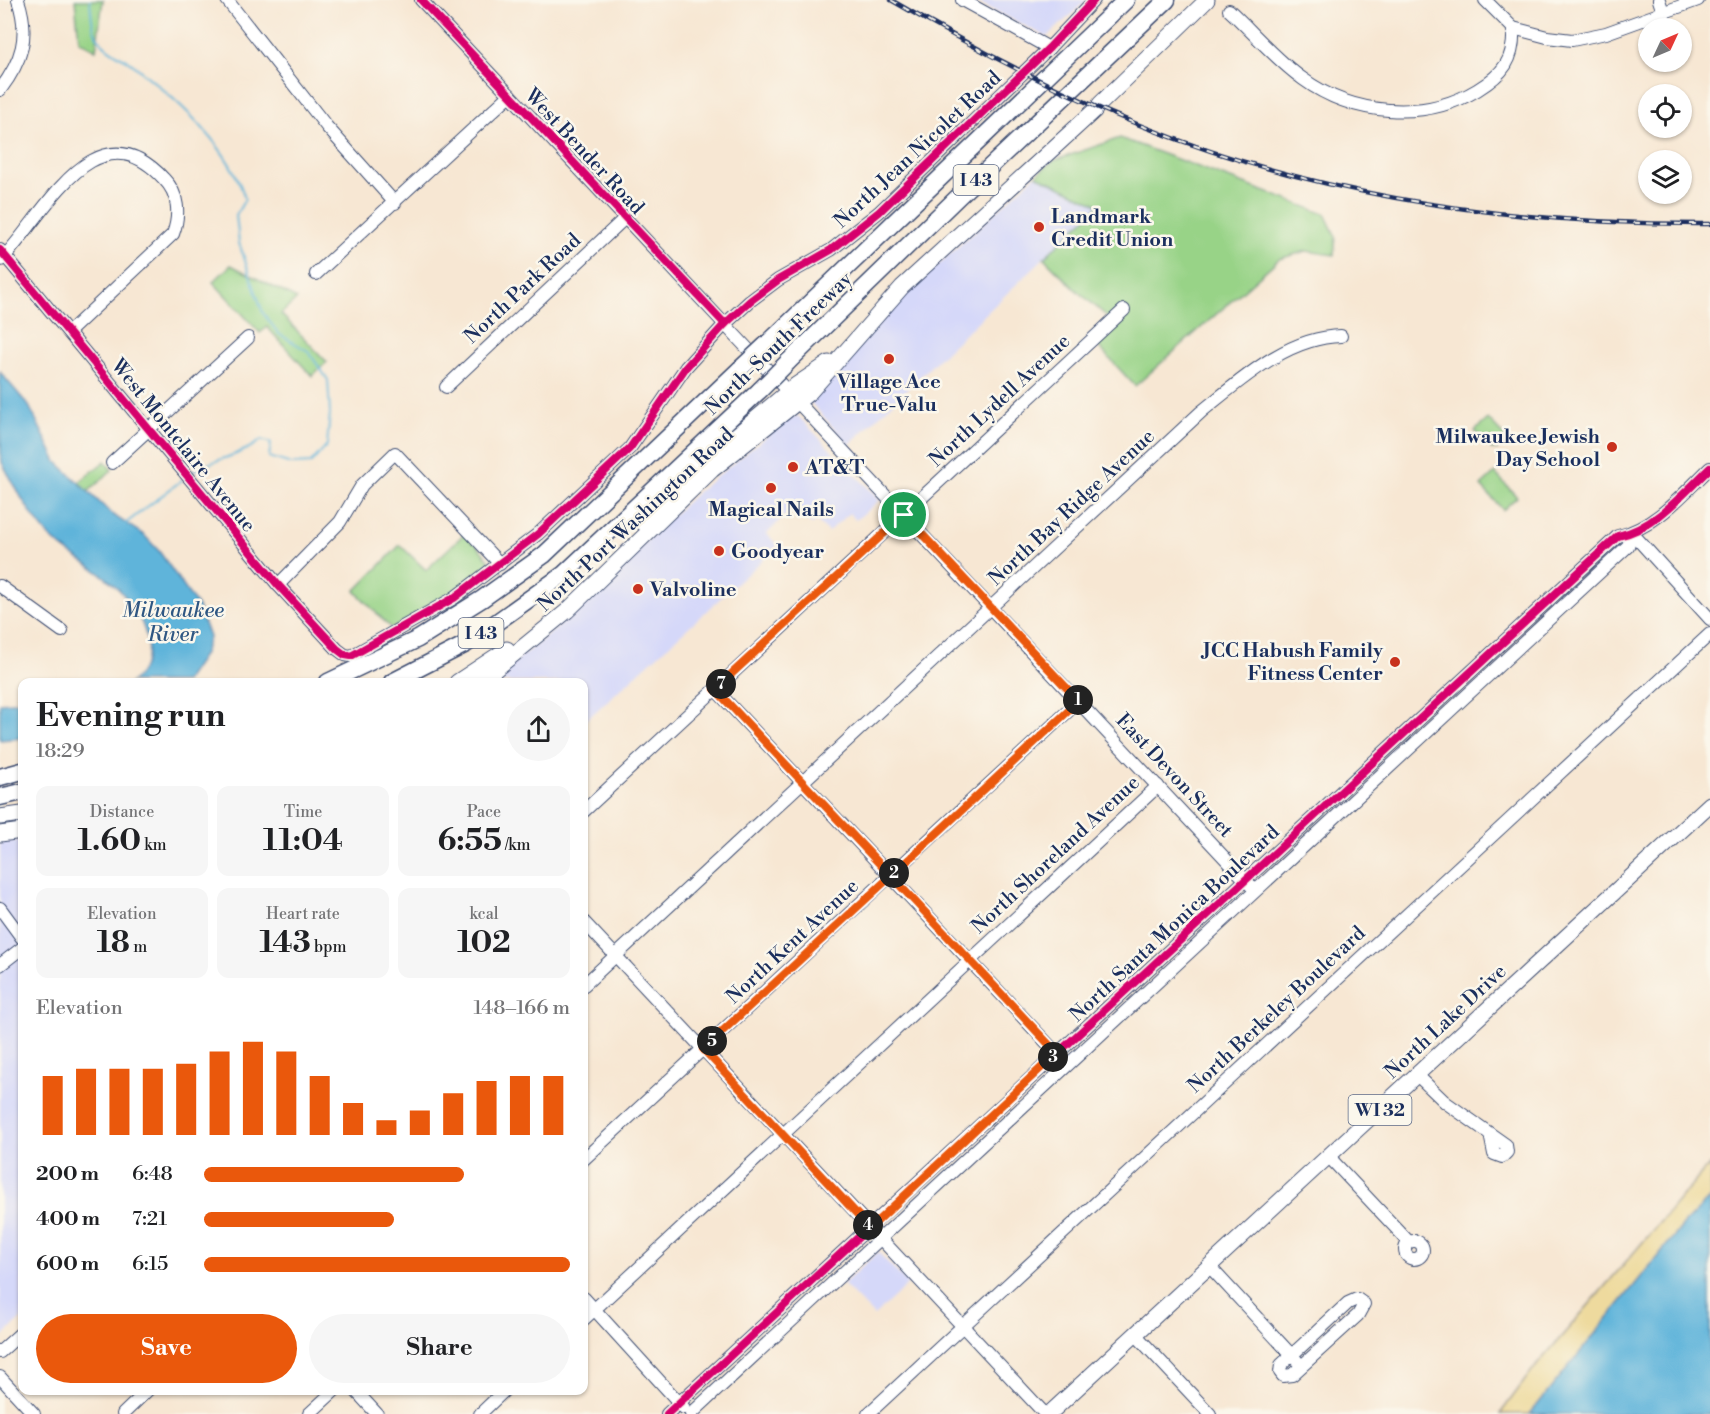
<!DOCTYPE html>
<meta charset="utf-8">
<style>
body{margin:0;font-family:"Libre Bodoni",serif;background:#f6f6f6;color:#202124;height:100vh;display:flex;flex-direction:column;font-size:22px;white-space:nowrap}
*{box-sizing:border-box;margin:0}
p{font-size:20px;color:#757577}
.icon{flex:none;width:33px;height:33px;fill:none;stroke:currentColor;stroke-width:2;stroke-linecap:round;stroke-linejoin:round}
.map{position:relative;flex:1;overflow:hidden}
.panel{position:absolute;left:18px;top:678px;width:570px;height:717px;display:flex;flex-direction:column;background:#fff;border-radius:12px;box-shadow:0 2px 4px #0004}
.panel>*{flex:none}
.needle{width:39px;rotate:46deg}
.controls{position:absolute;left:1638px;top:18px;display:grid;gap:12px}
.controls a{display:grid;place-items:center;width:54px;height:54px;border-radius:50%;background:#fff;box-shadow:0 2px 4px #0004;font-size:30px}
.pin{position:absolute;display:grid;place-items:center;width:51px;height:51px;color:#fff;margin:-26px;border:3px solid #fff;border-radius:50%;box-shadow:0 2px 6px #0007}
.km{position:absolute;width:30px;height:30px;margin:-15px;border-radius:50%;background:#222;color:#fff;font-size:16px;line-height:30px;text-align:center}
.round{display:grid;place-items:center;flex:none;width:63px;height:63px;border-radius:32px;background:#f6f6f6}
.overview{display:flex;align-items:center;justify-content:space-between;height:102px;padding:0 18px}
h1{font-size:33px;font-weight:800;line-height:45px}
.stats{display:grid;grid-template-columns:repeat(3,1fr);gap:9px;height:102px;padding:6px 18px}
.stats div{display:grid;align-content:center;border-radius:12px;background:#f6f6f6;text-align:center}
.stats b{font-size:30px;font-weight:800}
.stats small{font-size:16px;font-weight:400}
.stats p{font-size:16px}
.chart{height:168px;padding:12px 18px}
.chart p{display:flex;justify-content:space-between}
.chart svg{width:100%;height:108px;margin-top:6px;stroke:#ea580c;stroke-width:6}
.action{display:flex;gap:12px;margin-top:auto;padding:12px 18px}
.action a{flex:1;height:69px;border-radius:36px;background:#ea580c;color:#fff;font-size:24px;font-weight:800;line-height:69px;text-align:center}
.action a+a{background:#f6f6f6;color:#202124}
ul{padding:0 18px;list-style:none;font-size:20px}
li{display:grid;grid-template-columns:96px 72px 1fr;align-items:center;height:45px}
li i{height:15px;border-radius:8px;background:#ea580c}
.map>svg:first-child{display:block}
</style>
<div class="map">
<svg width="1710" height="1414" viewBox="0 0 1710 1414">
<rect width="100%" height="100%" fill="#fbf7ec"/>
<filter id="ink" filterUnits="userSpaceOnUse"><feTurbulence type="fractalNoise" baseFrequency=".0167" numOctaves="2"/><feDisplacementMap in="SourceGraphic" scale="12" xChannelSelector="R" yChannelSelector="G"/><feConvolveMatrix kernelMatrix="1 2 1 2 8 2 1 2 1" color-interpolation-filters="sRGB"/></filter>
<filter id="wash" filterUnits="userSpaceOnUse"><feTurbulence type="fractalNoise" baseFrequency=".008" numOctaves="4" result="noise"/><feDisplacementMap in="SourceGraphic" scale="24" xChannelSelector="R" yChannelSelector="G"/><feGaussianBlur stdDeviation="1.35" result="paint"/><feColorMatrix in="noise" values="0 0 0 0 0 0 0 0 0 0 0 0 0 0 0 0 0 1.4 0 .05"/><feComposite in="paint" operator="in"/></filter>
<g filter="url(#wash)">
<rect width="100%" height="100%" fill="#f7e7d3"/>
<g fill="#d5d8f9">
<path d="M974 0H1087L1047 37Z"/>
<path d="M1036 175 1099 205 849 445 812 404 811 397 902 298Z"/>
<path d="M798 416 880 500 856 520 849 513 828 532 817 521 812 525 793 507 767 534 778 546 584 722V682H490L558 627 695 494 791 417Z"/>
<path d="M22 840V1318L0 1339V842Z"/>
<path d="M878 1252 908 1284 874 1316 843 1284Z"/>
</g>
<g fill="#98d387" stroke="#5a8172" stroke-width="1.5">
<path d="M75 0H103L96 50 79 41Z"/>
<path d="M1120 138 1325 214 1336 237 1334 255 1306 251 1279 259 1135 386 1097 345 1117 325 1075 289 1044 258 1099 205 1036 175 1053 161Z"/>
<path d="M231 265 297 299 281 314 327 362 312 376 267 327 260 333 213 282Z"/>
<path d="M1488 419 1506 438 1497 450 1492 449 1475 431Z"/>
<path d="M105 461 112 470 88 492 78 483Z"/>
<path d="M1495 473 1517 497 1503 510 1481 486Z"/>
<path d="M466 532 490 561V565L461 587 392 629 355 591 400 545 426 570Z"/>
</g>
<path fill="#eeda9e" stroke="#84847e" stroke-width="1.5" d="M1710 1164V1198L1684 1224 1530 1414H1500L1531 1372Z"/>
<g fill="#5eb4da" stroke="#3c729c" stroke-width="1.5">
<path d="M0 372 29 406 57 462 113 515 144 535 159 551 198 607 209 637 204 654 185 682H131C166 654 139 606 111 582 92 565 67 554 49 536 30 516 15 486 2 463 0 453 0 388 0 372Z"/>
<path d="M22 701V738L0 740V703Z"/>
<path d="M1710 1198V1414H1530L1684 1224Z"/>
</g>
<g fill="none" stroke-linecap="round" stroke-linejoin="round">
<g stroke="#5eb4da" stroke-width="2">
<path d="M90 0C91 10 91 23 95 32 102 50 122 55 136 67 178 101 230 146 245 199L236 215 239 243 263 313 279 334 308 351 328 380 330 413 327 445 311 463 291 464 269 457 271 443 261 440C242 456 214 459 193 471"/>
<path d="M125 524 182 480"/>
</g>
</g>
</g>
<g filter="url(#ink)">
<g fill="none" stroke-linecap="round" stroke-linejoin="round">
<defs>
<g id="minor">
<path d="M227 0 327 127 395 203"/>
<path d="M421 0 1251 886"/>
<path d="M962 0 1049 48"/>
<path d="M1485 0 1513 28 1547 37 1572 40 1606 33 1698 0"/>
<path d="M1659 0 1663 12"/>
<path d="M1229 10C1253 32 1276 60 1303 79 1352 115 1424 122 1477 90 1503 74 1515 60 1513 28"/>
<path d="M0 90C22 61 30 36 18 0"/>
<path d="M0 250 278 585 337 649 345 655 351 656 454 598 538 534 630 448 686 367 725 324 750 301 778 280 831 250 879 212 1049 48 1094 0"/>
<path d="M1 260C44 218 94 103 164 179 179 194 180 215 173 234L69 332"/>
<path d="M316 274 510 95"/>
<path d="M446 387 625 218"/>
<path d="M112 463 248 338"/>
<path d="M1632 533 1710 619"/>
<path d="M278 585 340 522 362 485 395 453 500 564"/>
<path d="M0 586 62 631"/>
<path d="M715 689 1061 1058"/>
<path d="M584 811 1124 310"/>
<path d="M0 908 22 938"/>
<path d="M584 922 1045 1414"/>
<path d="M0 965 22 948"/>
<path d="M584 985 1201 412C1241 380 1287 337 1341 336"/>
<path d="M1418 1076 1445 1102 1506 1145 1507 1152 1502 1157 1494 1154 1490 1134"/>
<path d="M1329 1157 1409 1242"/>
<path d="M584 1159 1079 701"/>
<circle cx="1414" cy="1250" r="9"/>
<path d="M1210 1267 1297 1361"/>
<path d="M584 1298 684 1408"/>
<path d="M1357 1299 1364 1304 1358 1315 1292 1375 1283 1376 1280 1372 1281 1365 1348 1303Z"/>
<path d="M584 1319 1158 786"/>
<path d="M1136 1335 1210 1414"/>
<path d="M0 1352 22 1332"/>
<path d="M0 1377 34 1414"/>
<path d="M355 1390 377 1414"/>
<path d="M123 1414 148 1390"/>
<path d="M309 1414 335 1390"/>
<path d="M480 1414 505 1390"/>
<path d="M667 1414 1618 536C1654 529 1684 493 1710 468"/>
<path d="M691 1414 1628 546 1632 533"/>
<path d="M868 1414 1710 634"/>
</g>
<g id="major">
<path d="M1100 104 1207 0"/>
<path d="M643 523 703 463 796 385 829 363"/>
<path d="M457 682 507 649"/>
<path d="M480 682 567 611 712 470 810 392 902 287 1095 110"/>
<path d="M0 817 22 814"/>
<path d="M0 834 22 831"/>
<path d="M1049 1414 1710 804"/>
</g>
<g id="highway">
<path d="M769 342 1126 0"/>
<path d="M788 362 959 196 1167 0"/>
<path d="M328 682 418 639 482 599 544 555 740 369"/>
<path d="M392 682 466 644 564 574 760 390"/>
<path d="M0 777 22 771"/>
<path d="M0 797 22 792"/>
</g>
</defs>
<use href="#minor" stroke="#3c4b70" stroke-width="14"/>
<use href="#major" stroke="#3c4b70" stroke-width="17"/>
<use href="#highway" stroke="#3c4b70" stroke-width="19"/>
<use href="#minor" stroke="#fff" stroke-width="12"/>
<use href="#major" stroke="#fff" stroke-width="15"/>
<use href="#highway" stroke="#fff" stroke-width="16"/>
<defs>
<path id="rail" d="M891 0C972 47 1054 91 1142 126 1322 198 1517 225 1710 224"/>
</defs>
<use href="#rail" stroke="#1b2f5e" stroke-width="4.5"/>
<use href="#rail" stroke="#fbf7ec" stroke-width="2" stroke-dasharray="7" stroke-linecap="butt"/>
<defs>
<g id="highway-bridge">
<path d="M740 369 769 342"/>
<path d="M760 390 788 362"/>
</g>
</defs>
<use href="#highway-bridge" stroke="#3c4b70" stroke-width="19" stroke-linecap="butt"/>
<use href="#highway-bridge" stroke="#fff" stroke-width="16"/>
<defs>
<g id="cycleway">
<path d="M421 0 725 324"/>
<path d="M0 250 278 585 337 649 345 655 351 656 454 598 538 534 630 448 686 367 725 324 750 301 778 280 831 250 879 212 1049 48 1094 0"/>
<path d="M667 1414 1618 536C1654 529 1684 493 1710 468"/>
</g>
</defs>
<use href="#cycleway" stroke="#fbf7ec" stroke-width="11"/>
<use href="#cycleway" stroke="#d6006c" stroke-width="8"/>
</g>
</g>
<g fill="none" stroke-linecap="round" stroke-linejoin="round" filter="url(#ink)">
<defs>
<path id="route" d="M904 515 1079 701 891 876 1057 1053 870 1228 703 1049 891 876 715 689 904 515"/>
</defs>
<use href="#route" stroke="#fff" stroke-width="12"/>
<use href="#route" stroke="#ea580c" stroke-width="8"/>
</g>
<g fill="#c8321e" stroke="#fbf7ec" stroke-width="2">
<circle cx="1039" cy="227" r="6"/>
<circle cx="889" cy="359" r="6"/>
<circle cx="1612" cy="447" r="6"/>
<circle cx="793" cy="467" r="6"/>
<circle cx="771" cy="488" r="6"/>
<circle cx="719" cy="551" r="6"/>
<circle cx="638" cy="589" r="6"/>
<circle cx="1395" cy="662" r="6"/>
</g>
<g text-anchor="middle" stroke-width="5" stroke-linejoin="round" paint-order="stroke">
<g fill="#fbf7ec" stroke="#5e6b89" stroke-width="1.5">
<rect x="953.5" y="165" width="45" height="30" rx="4.5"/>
<rect x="458.5" y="618" width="45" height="30" rx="4.5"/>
<rect x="1348.5" y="1095" width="63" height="30" rx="4.5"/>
</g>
<g font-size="18" font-weight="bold" fill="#1b2f5e">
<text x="976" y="186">I 43</text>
<text x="481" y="639">I 43</text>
<text x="1380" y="1116">WI 32</text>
</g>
<g font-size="20" fill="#1b2f5e" stroke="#fbf7ec">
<text transform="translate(917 149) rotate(-43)" y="7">North Jean Nicolet Road</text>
<text transform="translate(585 151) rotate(47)" y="7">West Bender Road</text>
<text transform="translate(522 288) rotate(-43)" y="7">North Park Road</text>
<text transform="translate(778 343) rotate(-44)" y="7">North-South Freeway</text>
<text transform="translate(999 400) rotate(-43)" y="7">North Lydell Avenue</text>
<text transform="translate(184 445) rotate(51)" y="7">West Montclaire Avenue</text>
<text transform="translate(1071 507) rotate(-43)" y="7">North Bay Ridge Avenue</text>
<text transform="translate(635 519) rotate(-43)" y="7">North Port Washington Road</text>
<text transform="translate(1175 775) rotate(47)" y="7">East Devon Street</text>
<text transform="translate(1055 854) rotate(-43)" y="7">North Shoreland Avenue</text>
<text transform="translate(1174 923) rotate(-43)" y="7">North Santa Monica Boulevard</text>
<text transform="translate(792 941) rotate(-43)" y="7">North Kent Avenue</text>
<text transform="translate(1276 1009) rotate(-43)" y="7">North Berkeley Boulevard</text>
<text transform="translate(1445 1021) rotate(-43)" y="7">North Lake Drive</text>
</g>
<g font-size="20" font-weight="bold" fill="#1b2f5e" stroke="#fbf7ec" text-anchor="start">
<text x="1051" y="223">Landmark<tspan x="1051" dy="23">Credit Union</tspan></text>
<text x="889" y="388" text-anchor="middle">Village Ace<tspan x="889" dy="23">True-Valu</tspan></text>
<text x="1600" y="443" text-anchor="end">Milwaukee Jewish<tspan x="1600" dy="23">Day School</tspan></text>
<text x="805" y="474">AT&amp;T</text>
<text x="771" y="516" text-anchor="middle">Magical Nails</text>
<text x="731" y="558">Goodyear</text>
<text x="650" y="596">Valvoline</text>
<text x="1383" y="657" text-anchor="end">JCC Habush Family<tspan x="1383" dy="23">Fitness Center</tspan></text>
</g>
<g font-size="21" font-style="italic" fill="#2f5783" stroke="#fbf7ec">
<text x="173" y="617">Milwaukee<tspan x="173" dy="24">River</tspan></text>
</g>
</g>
</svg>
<div class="controls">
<a><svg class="needle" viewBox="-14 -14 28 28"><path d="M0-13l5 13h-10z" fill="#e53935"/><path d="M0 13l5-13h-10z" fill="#757577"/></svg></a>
<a><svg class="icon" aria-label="locate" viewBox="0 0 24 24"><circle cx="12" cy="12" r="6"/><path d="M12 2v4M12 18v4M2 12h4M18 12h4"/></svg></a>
<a><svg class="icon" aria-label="layers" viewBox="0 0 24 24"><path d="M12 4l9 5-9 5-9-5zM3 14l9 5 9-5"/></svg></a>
</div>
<div class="pin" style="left:904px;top:515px;background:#1e9e55"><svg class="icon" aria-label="arrive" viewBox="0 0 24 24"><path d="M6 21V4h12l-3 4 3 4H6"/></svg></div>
<b class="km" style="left:1078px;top:700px">1</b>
<b class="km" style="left:894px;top:873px">2</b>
<b class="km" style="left:1053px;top:1057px">3</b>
<b class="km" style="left:868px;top:1225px">4</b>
<b class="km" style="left:712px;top:1041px">5</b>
<b class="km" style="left:721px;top:684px">7</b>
<section class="panel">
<div class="overview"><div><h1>Evening run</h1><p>18:29</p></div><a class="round"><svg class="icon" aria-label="share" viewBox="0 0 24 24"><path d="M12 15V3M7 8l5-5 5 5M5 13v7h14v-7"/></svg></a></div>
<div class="stats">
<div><p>Distance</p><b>1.60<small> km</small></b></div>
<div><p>Time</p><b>11:04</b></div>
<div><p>Pace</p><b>6:55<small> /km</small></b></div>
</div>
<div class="stats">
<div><p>Elevation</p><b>18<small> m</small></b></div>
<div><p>Heart rate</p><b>143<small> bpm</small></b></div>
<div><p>kcal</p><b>102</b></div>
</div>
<div class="chart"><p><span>Elevation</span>148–166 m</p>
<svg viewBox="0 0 160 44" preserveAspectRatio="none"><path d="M5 44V20M15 44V17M25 44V17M35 44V17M45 44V15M55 44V10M65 44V6M75 44V10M85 44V20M95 44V31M105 44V38M115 44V34M125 44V27M135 44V22M145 44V20M155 44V20"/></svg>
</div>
<ul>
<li><b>200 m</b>6:48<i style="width:71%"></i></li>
<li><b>400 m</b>7:21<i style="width:52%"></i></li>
<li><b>600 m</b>6:15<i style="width:100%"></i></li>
</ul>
<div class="action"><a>Save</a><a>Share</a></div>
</section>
</div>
